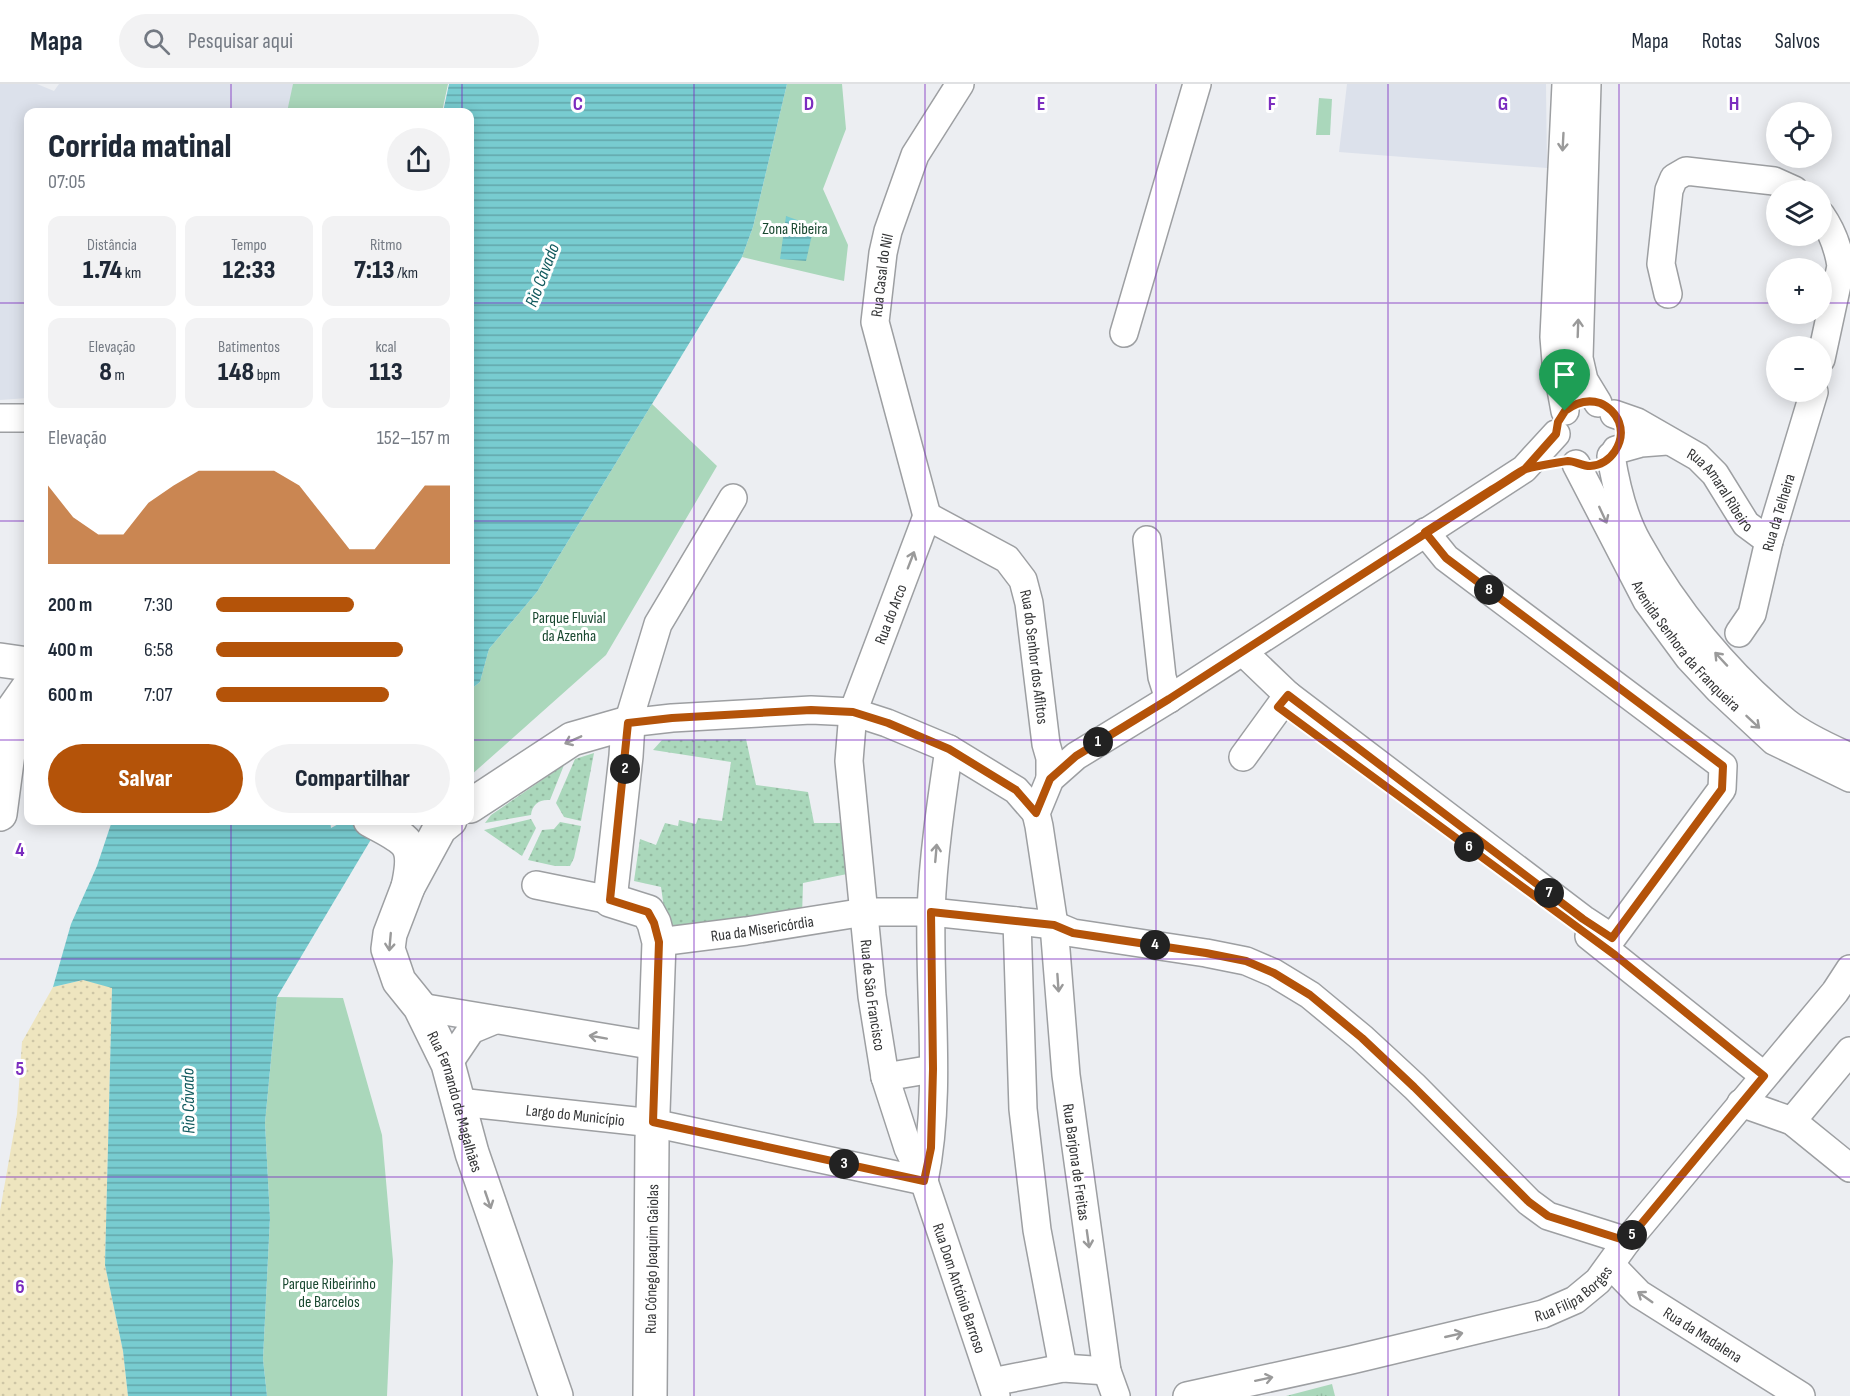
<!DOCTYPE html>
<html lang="pt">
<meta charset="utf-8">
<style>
body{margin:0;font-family:"Sofia Sans Condensed",sans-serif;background:#f2f2f3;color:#1f2937;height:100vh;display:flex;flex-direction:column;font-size:22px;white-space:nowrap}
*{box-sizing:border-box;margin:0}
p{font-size:20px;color:#747a83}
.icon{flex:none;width:33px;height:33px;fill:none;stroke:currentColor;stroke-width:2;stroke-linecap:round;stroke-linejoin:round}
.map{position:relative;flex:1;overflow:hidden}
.drawer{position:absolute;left:24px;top:24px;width:450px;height:717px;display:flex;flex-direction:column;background:#fff;border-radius:12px;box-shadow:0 3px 15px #0003}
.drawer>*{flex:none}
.buttons{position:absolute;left:1766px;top:18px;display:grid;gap:12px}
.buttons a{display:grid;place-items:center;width:66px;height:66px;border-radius:50%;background:#fff;box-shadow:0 3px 15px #0003;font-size:30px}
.pin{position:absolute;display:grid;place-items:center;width:51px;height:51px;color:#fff;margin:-62px -26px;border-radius:50% 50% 50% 0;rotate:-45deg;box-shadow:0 0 6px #0007}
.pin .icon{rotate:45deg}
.km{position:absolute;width:30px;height:30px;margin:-15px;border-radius:50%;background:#222;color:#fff;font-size:16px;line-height:30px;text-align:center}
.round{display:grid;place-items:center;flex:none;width:63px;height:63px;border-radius:32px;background:#f2f2f3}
.headline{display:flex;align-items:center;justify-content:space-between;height:102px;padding:0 24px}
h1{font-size:33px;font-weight:800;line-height:45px}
.figures{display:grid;grid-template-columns:repeat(3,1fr);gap:9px;height:102px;padding:6px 24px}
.figures div{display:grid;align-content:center;border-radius:12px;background:#f2f2f3;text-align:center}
.figures b{font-size:26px;font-weight:800}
.figures small{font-size:16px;font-weight:400}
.figures p{font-size:16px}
.chart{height:168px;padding:12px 24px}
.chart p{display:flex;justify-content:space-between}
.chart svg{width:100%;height:108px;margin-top:6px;fill:#b45309;opacity:.7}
.cta{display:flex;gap:12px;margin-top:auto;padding:12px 24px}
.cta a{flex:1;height:69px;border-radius:36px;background:#b45309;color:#fff;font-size:24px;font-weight:800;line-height:69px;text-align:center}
.cta a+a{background:#f2f2f3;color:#1f2937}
ul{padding:0 24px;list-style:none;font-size:20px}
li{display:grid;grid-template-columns:96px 72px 1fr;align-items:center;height:45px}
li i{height:15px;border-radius:8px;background:#b45309}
header{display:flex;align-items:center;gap:36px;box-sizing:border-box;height:84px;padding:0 30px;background:#fff;border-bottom:2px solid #e0e1e3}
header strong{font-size:28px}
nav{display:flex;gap:33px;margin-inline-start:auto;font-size:21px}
.search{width:420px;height:54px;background:#f2f2f3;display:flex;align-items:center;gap:15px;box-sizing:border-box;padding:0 21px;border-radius:33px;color:#747a83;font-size:22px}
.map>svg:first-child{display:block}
</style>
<header>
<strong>Mapa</strong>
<div class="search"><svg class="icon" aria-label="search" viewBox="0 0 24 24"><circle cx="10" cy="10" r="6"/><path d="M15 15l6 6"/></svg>Pesquisar aqui</div>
<nav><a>Mapa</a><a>Rotas</a><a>Salvos</a></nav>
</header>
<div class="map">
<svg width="1850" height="1312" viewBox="0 0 1850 1312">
<defs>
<pattern id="grass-tufts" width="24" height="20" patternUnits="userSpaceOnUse" patternTransform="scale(1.5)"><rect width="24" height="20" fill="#aad7bb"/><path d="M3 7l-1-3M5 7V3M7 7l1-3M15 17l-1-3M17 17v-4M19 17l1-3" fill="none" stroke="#93b9a1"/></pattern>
<pattern id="sand-dots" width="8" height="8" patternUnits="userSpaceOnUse" patternTransform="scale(1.5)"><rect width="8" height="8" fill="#eee5bf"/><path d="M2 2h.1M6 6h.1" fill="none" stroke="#cdc5a5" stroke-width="1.8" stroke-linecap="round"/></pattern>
<pattern id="garden-dots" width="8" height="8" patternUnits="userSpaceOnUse" patternTransform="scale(1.5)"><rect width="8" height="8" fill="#aad7bb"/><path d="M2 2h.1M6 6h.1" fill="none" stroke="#93b9a1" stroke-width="1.8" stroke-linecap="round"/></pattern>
<pattern id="water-rules" width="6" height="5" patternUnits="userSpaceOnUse" patternTransform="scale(1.5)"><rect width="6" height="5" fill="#78ccd0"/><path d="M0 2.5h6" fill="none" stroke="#63a6aa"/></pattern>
</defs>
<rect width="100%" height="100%" fill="#eceef2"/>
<g fill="#dce1eb">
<path d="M0 0H37L54 7 59 0H296L290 28H28V314L0 316Z"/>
<path d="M1347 0H1546L1547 84 1339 68Z"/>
</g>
<path fill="url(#grass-tufts)" d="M1332 1300 1335 1312H1286Z"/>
<path fill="url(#sand-dots)" d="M83 896 112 903 105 1181 123 1267 128 1312H0V1127L17 1030 22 958 53 903Z"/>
<g fill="#aad7bb">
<path d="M293 0H448L442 28H287Z"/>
<path d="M787 0H842L846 45 823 105 848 161 844 197 742 173 753 143Z"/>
<path d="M1319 14 1332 15 1330 51H1316Z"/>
<path d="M652 320 717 382 606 571 470 692V606L480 598 489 565 537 508Z"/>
<path d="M277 913 343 914 382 1051 393 1177 387 1312H267L263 1275 270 1134 265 1039Z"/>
</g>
<g fill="url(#garden-dots)">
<path d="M746 655 756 701 808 708 814 739H847L852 789 803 799 802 833 668 853 661 803 634 797 640 755 656 761 665 739 678 742 679 736 696 740 698 734 722 737 731 678 653 666 662 656Z"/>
<path d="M594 669 581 737 564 733 556 719 575 675Z"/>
<path d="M564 681 550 716C539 715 532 721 531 731L485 739 491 731Z"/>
<path d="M531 735 536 744 522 772 484 746Z"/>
<path d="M560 738 581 742 574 774 570 782H555L528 776 542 746 554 745Z"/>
</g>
<g fill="url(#water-rules)">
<path d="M449 0H787L753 143 742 173 537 508 489 565 480 598 470 606V28H443Z"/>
<path d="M786 132 814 142 806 177 780 175Z"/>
<path d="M330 736 331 744 344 737H382L277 913 265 1039 270 1134 263 1275 267 1312H128L123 1267 105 1181 112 904 83 896 53 903 71 840 97 782 112 737Z"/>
</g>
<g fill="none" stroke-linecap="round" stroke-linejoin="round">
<defs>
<g id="minor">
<path d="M1587 0 1579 274 1584 296 1598 319"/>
<path d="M1821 131C1832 147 1838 162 1841 182L1821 275"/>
<path d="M1668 210 1661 180 1669 106 1674 94 1686 87 1774 97 1794 106"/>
<path d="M1124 249 1197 0"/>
<path d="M1565 327 1556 278 1554 253 1566 0"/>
<path id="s1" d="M1614 330 1637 338 1698 373 1715 390 1746 440 1769 457"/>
<path d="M0 334H28"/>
<path d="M1616 366 1641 359 1667 357"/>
<path d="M1611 372C1616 402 1623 433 1638 459 1675 526 1727 589 1786 638 1801 650 1832 665 1850 673"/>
<path id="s2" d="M1576 380 1647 517 1689 574 1718 605 1774 657 1850 694"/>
<path d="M733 414 658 540 628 639 672 634 811 626 853 628 887 639 949 665 1016 706 1036 729"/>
<path id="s3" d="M927 432 853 628 849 677 872 912 885 993 908 1064 924 1097 996 1312"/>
<path id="s4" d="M927 432 875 238 883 169 888 147 915 71 960 0"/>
<path id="s5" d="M927 432 1007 475 1023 496 1029 519 1046 660 1050 674V695"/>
<path d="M1147 456 1162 593 1169 615"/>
<path id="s6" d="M1739 549 1752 530 1769 457 1814 308"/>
<path d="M1243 568 1288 611 1583 835 1612 854 1722 705 1723 682 1446 474 1425 448"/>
<path d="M1243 673 1288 611"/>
<path d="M536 801 610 816"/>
<path d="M1017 837 1023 1025 1037 1146 1063 1284"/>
<path d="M1589 852 1763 991"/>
<path id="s7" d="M659 858 746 847 865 828H931L1054 841 1073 849 1206 869 1246 877 1274 889 1310 911 1362 954 1415 1003 1529 1118 1548 1132 1627 1157"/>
<path d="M420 923 656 962"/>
<path d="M448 980 471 946 495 936"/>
<path d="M885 993 933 985"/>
<path id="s8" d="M459 1018 653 1039 924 1097"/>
<path d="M1741 1019 1792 1037 1850 1084"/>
<path d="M1792 1037 1850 967"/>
<path d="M924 1097C942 1009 929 917 931 828 933 774 941 719 949 665"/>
<path id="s9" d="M1611 1181 1639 1210 1801 1312"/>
<path d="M992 1298 1063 1284 1107 1287"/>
<path d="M1116 1312 1107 1287 1066 991 1054 841 1039 742 1036 729 1050 695 1076 672 1169 615 1524 385 1556 350"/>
<path id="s10" d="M1187 1312 1351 1276 1543 1230 1575 1216 1598 1197 1627 1157 1835 908 1850 885"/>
</g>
<g id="major">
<path d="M0 576 28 580"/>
<path d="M470 722 572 655 628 639 626 672 610 816 648 828 654 839 659 858 652 1056 650 1312"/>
<path d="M0 730 14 624 28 604"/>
<path d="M370 736C408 757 418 757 408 803"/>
<path id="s11" d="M450 736 440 744 408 803 390 850 388 865 399 897 420 923 448 980 472 1069 556 1312"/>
</g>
</defs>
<use href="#minor" stroke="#9d9fa2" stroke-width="30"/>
<use href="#major" stroke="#9d9fa2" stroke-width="36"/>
<use href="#minor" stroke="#fff" stroke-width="27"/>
<use href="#major" stroke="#fff" stroke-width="33"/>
</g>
<defs><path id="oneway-shaft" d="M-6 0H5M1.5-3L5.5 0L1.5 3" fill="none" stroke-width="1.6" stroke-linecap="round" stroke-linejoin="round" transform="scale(1.5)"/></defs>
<g stroke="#9a9a9a">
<use href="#oneway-shaft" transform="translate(1563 58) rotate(93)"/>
<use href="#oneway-shaft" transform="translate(1578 244) rotate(-88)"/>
<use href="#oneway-shaft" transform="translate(1603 431) rotate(65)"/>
<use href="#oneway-shaft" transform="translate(911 476) rotate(-69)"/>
<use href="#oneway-shaft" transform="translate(1721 575) rotate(-133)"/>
<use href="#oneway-shaft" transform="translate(1753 638) rotate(43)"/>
<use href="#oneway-shaft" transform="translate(573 656) rotate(156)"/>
<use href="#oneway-shaft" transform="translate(936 769) rotate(-85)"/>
<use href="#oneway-shaft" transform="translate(390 858) rotate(95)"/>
<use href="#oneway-shaft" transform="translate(1058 899) rotate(86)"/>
<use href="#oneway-shaft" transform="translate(598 953) rotate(-170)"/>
<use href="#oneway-shaft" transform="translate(488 1116) rotate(71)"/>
<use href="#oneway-shaft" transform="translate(1088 1155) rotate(82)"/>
<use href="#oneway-shaft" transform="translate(1645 1213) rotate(-145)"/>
<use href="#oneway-shaft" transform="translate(1454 1251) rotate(-13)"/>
<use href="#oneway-shaft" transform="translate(1264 1295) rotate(-12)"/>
</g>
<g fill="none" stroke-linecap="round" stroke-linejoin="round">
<defs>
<path id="route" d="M1565 327 1558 338 1556 350 1524 386 1169 615 1076 672 1050 695 1036 729 1016 706 949 665 888 639 853 628 811 626 672 634 628 639 610 816 648 828 654 839 659 858 653 1038 924 1097 931 1064 933 985 931 828 1054 841 1073 849 1206 869 1246 877 1274 889 1310 911 1362 954 1414 1003 1529 1118 1548 1132 1627 1157 1764 992 1615 871 1278 623 1288 611 1583 835 1612 854 1722 705 1723 682 1446 474 1425 448C1447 434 1469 420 1491 406 1502 400 1512 392 1523 386 1530 383 1560 378 1568 377 1575 377 1582 382 1590 382 1611 381 1626 358 1619 338 1616 330 1608 322 1600 319 1587 315 1575 319 1565 327"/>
</defs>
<use href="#route" stroke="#fff" stroke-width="12"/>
<use href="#route" stroke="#b45309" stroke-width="8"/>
</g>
<path fill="none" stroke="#7b2cbf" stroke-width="1.5" stroke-opacity="0.55" d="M231 0V28M462 0V28M694 0V1312M925 0V1312M1156 0V1312M1388 0V1312M1619 0V1312M0 219H28M470 219H1776M1821 219H1850M0 437H28M470 437H1850M0 656H28M470 656H1850M231 736V1312M462 736V1312M0 875H1850M0 1093H1850"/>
<g text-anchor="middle" stroke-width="6" stroke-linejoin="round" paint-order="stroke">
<g font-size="16" fill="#194830" stroke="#fff">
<text x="795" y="150">Zona Ribeira</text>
<text x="569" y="539">Parque Fluvial<tspan x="569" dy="18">da Azenha</tspan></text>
<text x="329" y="1205">Parque Ribeirinho<tspan x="329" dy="18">de Barcelos</tspan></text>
</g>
<g font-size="16" fill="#343536" stroke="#fff">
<text dy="6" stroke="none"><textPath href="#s4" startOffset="248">Rua Casal do Nil</textPath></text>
<text dy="6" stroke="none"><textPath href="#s1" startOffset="134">Rua Amaral Ribeiro</textPath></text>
<text dy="6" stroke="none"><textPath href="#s6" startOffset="128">Rua da Telheira</textPath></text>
<text transform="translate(890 530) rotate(-69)" y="6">Rua do Arco</text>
<text dy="6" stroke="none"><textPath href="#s2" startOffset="214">Avenida Senhora da Franqueira</textPath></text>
<text dy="6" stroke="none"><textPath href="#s5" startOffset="195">Rua do Senhor dos Aflitos</textPath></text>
<text dy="6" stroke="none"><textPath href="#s7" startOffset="104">Rua da Misericórdia</textPath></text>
<text dy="6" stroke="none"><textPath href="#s3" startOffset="494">Rua de São Francisco</textPath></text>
<text dy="6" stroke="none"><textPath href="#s11" startOffset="314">Rua Fernando de Magalhães</textPath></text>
<text dy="6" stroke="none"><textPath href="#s8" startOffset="117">Largo do Município</textPath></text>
<text transform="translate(1077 1078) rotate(82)" y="6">Rua Barjona de Freitas</text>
<text transform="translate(651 1175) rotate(-89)" y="6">Rua Cónego Joaquim Gaiolas</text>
<text dy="6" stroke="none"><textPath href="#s3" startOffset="801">Rua Dom António Barroso</textPath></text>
<text dy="6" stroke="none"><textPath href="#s10" startOffset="402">Rua Filipa Borges</textPath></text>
<text dy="6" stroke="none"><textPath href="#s9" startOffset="116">Rua da Madalena</textPath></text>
</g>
<g font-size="18" font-style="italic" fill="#125a5e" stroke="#fff">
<text transform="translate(542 191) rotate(-69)" y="6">Rio Cávado</text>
<text transform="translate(188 1017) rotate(-91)" y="6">Rio Cávado</text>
</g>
</g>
<g font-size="20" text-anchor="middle" font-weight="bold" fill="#7b2cbf" stroke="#fff" stroke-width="6" stroke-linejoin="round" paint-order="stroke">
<text x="578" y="26">C</text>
<text x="809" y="26">D</text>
<text x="1041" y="26">E</text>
<text x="1272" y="26">F</text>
<text x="1503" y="26">G</text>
<text x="1734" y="26">H</text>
<text x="20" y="772">4</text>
<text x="20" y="991">5</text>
<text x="20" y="1209">6</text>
</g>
</svg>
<div class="buttons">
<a><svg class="icon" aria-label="locate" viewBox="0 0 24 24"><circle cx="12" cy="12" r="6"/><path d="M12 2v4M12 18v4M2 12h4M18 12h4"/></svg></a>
<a><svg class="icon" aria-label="layers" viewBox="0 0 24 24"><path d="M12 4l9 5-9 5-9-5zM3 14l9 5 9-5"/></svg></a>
<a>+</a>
<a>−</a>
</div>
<div class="pin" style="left:1565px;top:327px;background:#1e9e55"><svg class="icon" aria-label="arrive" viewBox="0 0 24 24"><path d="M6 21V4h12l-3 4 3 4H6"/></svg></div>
<b class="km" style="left:1098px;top:658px">1</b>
<b class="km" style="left:625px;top:685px">2</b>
<b class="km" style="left:844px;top:1080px">3</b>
<b class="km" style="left:1155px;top:861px">4</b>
<b class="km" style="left:1632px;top:1151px">5</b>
<b class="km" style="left:1469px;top:763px">6</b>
<b class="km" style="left:1549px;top:809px">7</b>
<b class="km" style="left:1489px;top:506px">8</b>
<section class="drawer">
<div class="headline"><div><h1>Corrida matinal</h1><p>07:05</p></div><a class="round"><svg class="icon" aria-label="share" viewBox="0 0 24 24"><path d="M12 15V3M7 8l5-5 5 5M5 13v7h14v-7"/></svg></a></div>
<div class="figures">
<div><p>Distância</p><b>1.74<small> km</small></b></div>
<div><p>Tempo</p><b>12:33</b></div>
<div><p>Ritmo</p><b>7:13<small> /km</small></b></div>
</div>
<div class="figures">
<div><p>Elevação</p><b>8<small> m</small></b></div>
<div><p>Batimentos</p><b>148<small> bpm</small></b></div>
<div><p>kcal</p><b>113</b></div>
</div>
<div class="chart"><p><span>Elevação</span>152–157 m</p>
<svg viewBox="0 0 160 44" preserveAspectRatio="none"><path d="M0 44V12L10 25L20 32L30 32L40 19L50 12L60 6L70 6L80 6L90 6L100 12L110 25L120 38L130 38L140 25L150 12L160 12V44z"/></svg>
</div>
<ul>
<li><b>200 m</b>7:30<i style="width:59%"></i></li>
<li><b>400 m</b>6:58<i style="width:80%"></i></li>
<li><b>600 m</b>7:07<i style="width:74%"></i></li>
</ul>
<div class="cta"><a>Salvar</a><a>Compartilhar</a></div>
</section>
</div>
